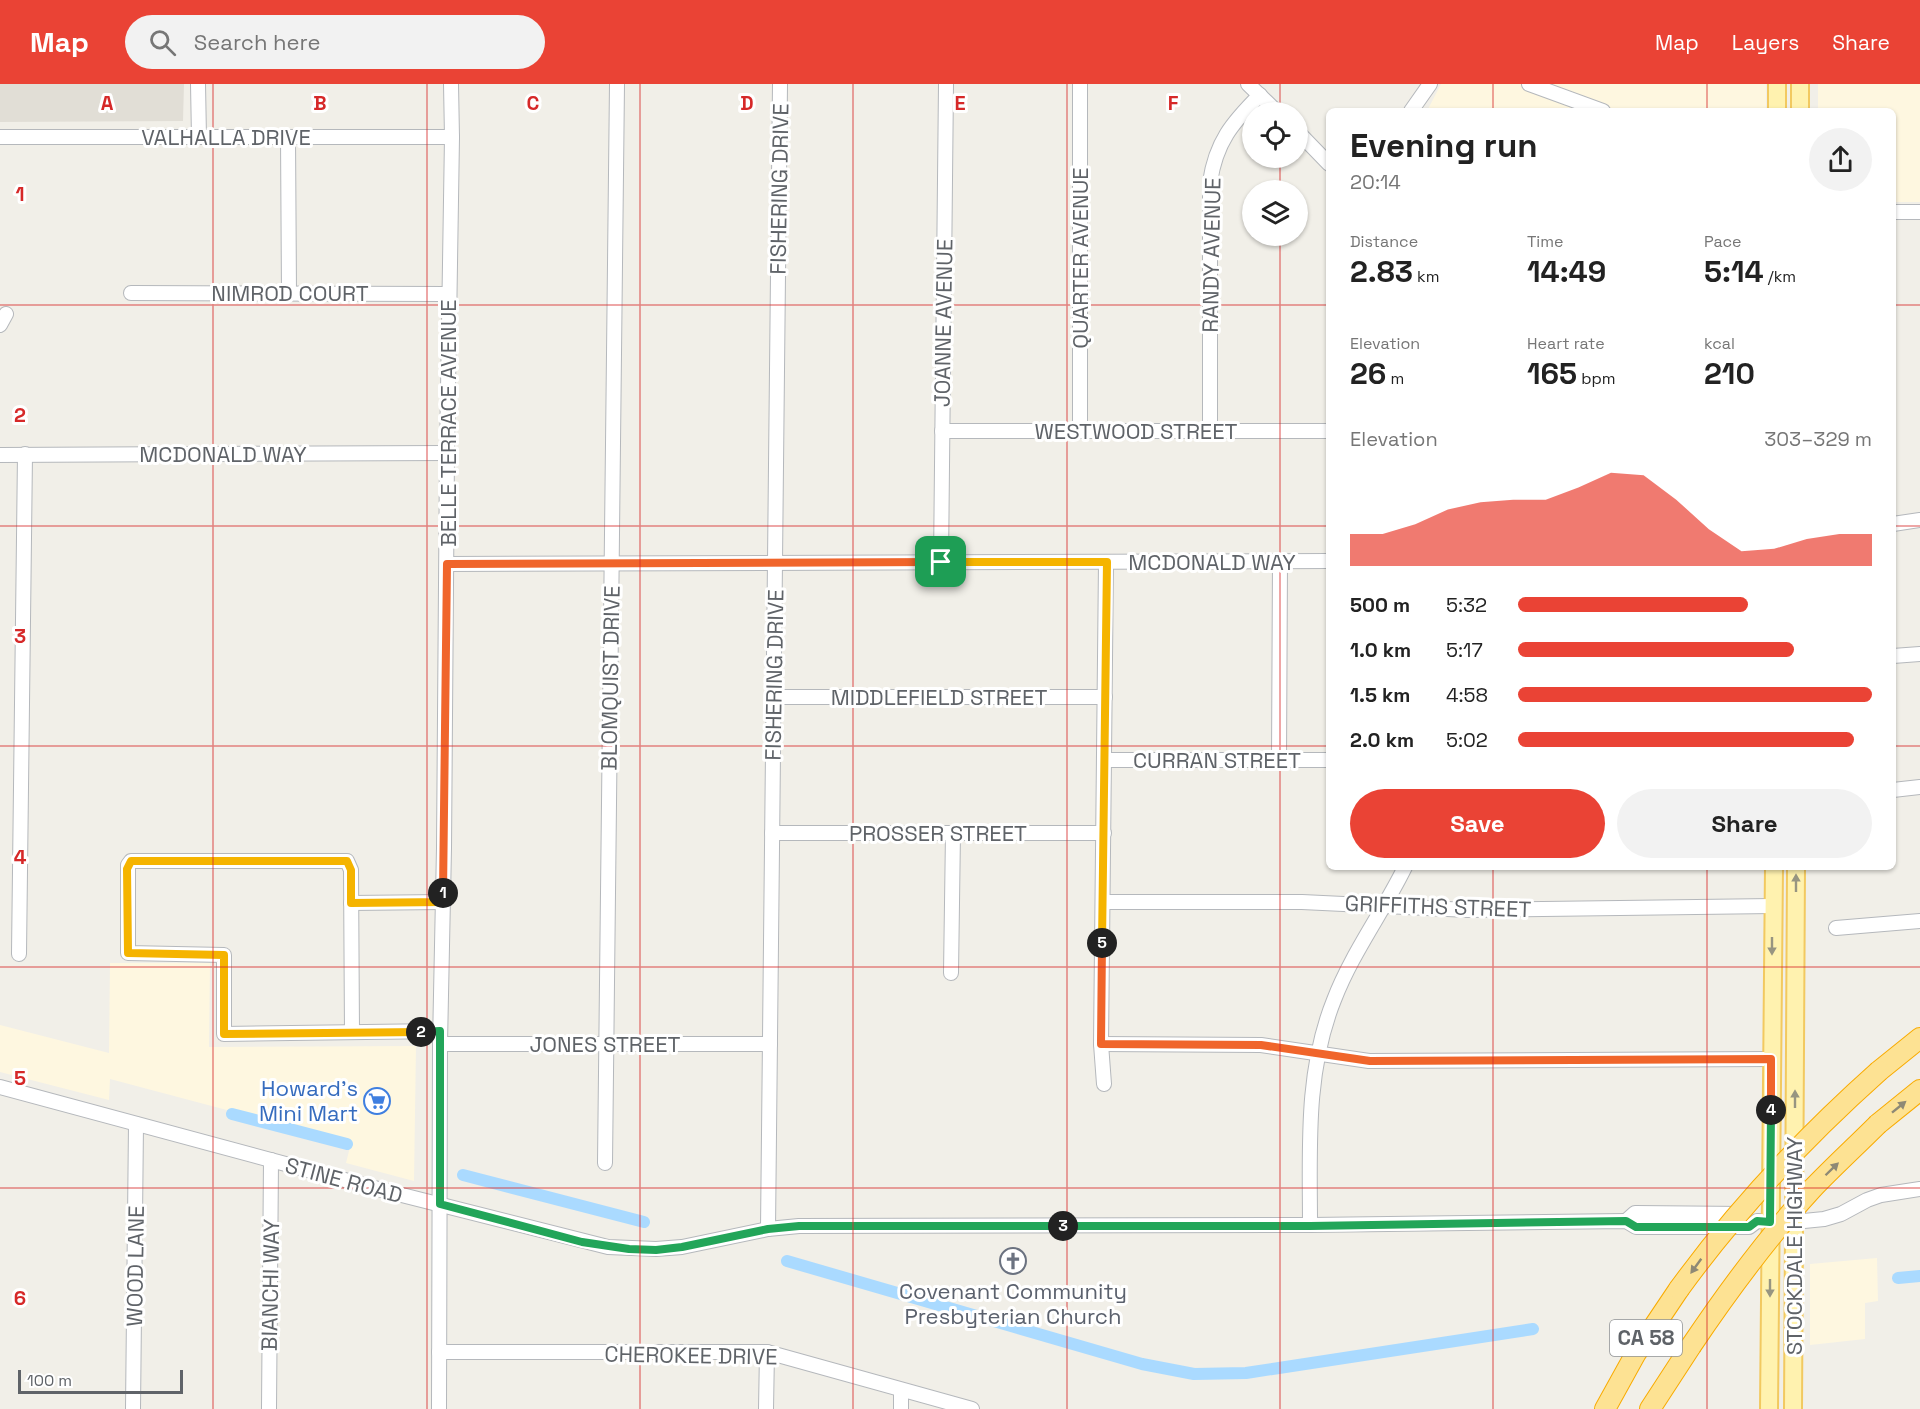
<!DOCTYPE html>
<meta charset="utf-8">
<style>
body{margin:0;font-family:"Space Grotesk",sans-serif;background:#f2f2f2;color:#222;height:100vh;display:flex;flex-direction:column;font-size:22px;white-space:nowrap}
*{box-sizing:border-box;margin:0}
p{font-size:20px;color:#767676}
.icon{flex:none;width:33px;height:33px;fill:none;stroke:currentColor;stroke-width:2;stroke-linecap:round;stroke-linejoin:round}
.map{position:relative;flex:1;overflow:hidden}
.sheet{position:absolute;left:1326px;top:24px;width:570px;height:762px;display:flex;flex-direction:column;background:#fff;border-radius:9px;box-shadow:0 2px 4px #0004}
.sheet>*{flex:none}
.fabs{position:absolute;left:1242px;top:18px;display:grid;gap:12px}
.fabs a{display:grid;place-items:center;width:66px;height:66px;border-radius:50%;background:#fff;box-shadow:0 2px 4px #0004;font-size:30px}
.scale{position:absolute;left:18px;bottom:15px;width:165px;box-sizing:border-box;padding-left:6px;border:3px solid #5f6368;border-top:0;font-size:16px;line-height:21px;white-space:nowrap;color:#5f6368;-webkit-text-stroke:4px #fff;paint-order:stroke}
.pin{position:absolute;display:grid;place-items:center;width:51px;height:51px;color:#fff;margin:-26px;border-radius:12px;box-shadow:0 3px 9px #0006}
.km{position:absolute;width:30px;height:30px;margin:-15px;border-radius:50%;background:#222;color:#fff;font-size:16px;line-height:30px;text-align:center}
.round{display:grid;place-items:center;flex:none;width:63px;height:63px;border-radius:32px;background:#f2f2f2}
.overview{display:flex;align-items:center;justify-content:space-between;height:102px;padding:0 24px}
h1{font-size:33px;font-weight:700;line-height:45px}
.figures{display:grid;grid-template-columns:repeat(3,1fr);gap:9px;height:102px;padding:6px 24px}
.figures div{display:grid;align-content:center}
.figures b{font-size:30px;font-weight:700}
.figures small{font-size:16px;font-weight:400}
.figures p{font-size:16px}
.chart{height:168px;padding:12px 24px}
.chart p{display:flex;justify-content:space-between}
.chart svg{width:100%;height:108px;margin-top:6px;fill:#ea4335;opacity:.7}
.button{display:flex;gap:12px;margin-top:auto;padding:12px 24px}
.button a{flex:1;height:69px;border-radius:36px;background:#ea4335;color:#fff;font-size:24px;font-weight:700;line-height:69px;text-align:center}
.button a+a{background:#f2f2f2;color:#222}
ul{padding:0 24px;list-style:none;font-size:20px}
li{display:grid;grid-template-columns:96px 72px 1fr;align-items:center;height:45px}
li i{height:15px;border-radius:8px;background:#ea4335}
header{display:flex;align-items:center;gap:36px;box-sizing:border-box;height:84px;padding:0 30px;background:#ea4335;color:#fff}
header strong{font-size:28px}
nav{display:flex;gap:33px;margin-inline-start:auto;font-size:21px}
.search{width:420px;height:54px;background:#f2f2f2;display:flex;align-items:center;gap:15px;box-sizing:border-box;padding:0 21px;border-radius:33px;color:#767676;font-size:22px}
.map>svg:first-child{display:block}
</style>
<header>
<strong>Map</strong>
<div class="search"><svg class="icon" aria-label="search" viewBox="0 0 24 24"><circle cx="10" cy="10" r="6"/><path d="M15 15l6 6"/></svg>Search here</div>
<nav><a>Map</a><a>Layers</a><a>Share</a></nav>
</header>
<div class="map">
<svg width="1920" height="1325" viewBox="0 0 1920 1325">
<rect width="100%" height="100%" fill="#f1efe8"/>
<g fill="#fef7e0">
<path d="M1441 0H1766V27H1427Z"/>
<path d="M1818 0H1920V118H1893V27H1818Z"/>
<path d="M110 879H210L209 963 416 962 414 1097 346 1079 351 1059 110 995 109 1016 0 988V941L109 969Z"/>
<path d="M1877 1174 1878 1217 1865 1219V1255L1810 1261V1180Z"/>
</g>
<path fill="#e1ded6" d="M0 0H184L183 37 0 38Z"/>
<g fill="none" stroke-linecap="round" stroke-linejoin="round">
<g stroke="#aadaff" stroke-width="12">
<path d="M232 1030 347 1060"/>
<path d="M463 1091 644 1138"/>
<path d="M787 1177 1142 1280 1194 1290 1246 1289 1533 1245"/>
<path d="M1898 1194 1920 1192"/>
</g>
<defs>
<g id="minor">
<path d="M198 0 199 53"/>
<path d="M1080 0V347"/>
<path d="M1248 0 1277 28"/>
<path d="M1529 0 1603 27"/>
<path d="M1411 27 1430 0"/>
<path d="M1298 48 1329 80"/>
<path d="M0 53H452"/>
<path d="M288 53 289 209"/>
<path d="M1893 128H1920"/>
<path d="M131 209 449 210"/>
<path d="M0 241 6 230"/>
<path d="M942 347H1329"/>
<path d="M1210 347V98C1216 58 1232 39 1260 11"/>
<path d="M0 371 447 369"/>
<path d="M1893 440 1920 436"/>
<path d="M941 478 946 0"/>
<path d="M447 480 1329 477"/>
<path d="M1893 572 1920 570"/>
<path d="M773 613H1105"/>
<path d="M1104 676H1329"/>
<path d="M1279 676 1280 477"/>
<path d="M1893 706 1920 703"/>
<path d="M772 749H1104"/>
<path d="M1103 818H1302L1468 826 1773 822"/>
<path d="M351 819 443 818"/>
<path d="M1836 844 1920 837"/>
<path d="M19 870 25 370"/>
<path d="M951 889 953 749"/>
<path d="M352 948 351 786 347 777H131L128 781V869L224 871V950L440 947"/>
<path d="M440 960H770"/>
<path d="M1101 960 1261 961 1369 977 1771 975"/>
<path d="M1104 1000 1101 960 1106 478"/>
<path d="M0 1003 382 1106 608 1163 656 1165 682 1163 768 1145 799 1142 1310 1141 1626 1137 1636 1143H1749L1757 1137 1794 1138 1824 1135 1841 1130 1867 1116 1881 1111 1920 1105"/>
<path d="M605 1079 617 0"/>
<path d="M1626 1137 1635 1129 1743 1130"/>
<path d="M1310 1141C1310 1065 1305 988 1334 916 1352 869 1383 828 1405 783"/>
<path d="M768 1145 780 0"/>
<path d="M439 1268H767L972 1325"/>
<path d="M133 1325 136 1040"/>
<path d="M269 1325 271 1076"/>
<path d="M439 1325 440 960 444 764 447 369 452 53 451 0"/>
<path d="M766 1325 767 1268"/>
<path d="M901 1325V1306"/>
</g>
<g id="major">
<path d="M1777 27V0"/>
<path d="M1800 27V0"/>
<path d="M1769 1325 1774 783"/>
<path d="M1793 1325 1796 783"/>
</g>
<g id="highway">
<path d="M1879 987 1920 954"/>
<path d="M1878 1040 1920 1006"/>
<path d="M1605 1325 1636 1269 1679 1205"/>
<path d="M1650 1325 1691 1262"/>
</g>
</defs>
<use href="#minor" stroke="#b5b8bc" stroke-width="16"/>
<use href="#major" stroke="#f2c960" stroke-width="20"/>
<use href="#highway" stroke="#f9ab00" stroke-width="22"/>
<use href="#minor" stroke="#fff" stroke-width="14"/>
<use href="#major" stroke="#fff2af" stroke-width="16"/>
<use href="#highway" stroke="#fde293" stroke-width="20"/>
<defs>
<g id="highway-bridge">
<path d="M1679 1205C1738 1124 1805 1053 1879 987"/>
<path d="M1691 1262C1728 1207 1767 1154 1812 1105 1833 1083 1856 1062 1878 1040"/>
</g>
</defs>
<use href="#highway-bridge" stroke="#f9ab00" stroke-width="22" stroke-linecap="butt"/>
<use href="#highway-bridge" stroke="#fde293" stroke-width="20"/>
</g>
<defs><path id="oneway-solid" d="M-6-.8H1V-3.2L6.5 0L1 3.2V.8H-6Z" transform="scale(1.5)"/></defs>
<g fill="#979581">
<use href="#oneway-solid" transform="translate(1796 799) rotate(-90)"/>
<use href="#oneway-solid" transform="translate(1772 862) rotate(90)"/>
<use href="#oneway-solid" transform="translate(1795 1015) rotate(-90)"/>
<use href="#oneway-solid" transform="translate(1770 1204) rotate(90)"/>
</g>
<g fill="#8e8975">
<use href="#oneway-solid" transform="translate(1899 1023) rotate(-39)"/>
<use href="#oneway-solid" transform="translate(1832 1085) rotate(-44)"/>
<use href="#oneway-solid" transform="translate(1696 1182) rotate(126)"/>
</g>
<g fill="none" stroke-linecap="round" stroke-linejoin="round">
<defs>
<path id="split-1" d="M443 809 447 480 941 478"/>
<path id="split-2" d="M421 948 224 950V871L128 869 127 785 131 777H347L351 786V819L443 818V809"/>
<path id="split-3" d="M421 948 440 947V1120L582 1158 629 1165 656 1166 682 1163 768 1145 799 1142H1063"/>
<path id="split-4" d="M1063 1142H1310L1626 1137 1636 1143H1749L1757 1137 1770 1138 1771 1026"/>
<path id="split-5" d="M1102 859 1101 960 1261 961 1370 977 1771 975V1026"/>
<path id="split-6" d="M941 478H1107L1102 859"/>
</defs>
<use href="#split-1" stroke="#fff" stroke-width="12"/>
<use href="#split-2" stroke="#fff" stroke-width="12"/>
<use href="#split-3" stroke="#fff" stroke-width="12"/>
<use href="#split-4" stroke="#fff" stroke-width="12"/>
<use href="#split-5" stroke="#fff" stroke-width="12"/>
<use href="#split-6" stroke="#fff" stroke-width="12"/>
<use href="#split-1" stroke="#f0652b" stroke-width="8"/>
<use href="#split-2" stroke="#f5b400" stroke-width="8"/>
<use href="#split-3" stroke="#22a559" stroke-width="8"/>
<use href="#split-4" stroke="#22a559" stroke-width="8"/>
<use href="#split-5" stroke="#f0652b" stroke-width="8"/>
<use href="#split-6" stroke="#f5b400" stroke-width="8"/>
</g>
<path fill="none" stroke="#d62828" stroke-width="1.5" stroke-opacity="0.55" d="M213 0V1325M427 0V1325M640 0V1325M853 0V1325M1067 0V1325M1280 0V28M1493 0V27M1707 0V27M1280 74V106M1280 152V1325M0 221H1329M1893 221H1920M0 442H1329M1893 442H1920M0 662H1329M1893 662H1920M1493 783V1325M1707 783V1325M0 883H1920M0 1104H1920"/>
<defs>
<symbol id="supermarket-ring" viewBox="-11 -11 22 22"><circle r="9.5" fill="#fff" stroke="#3f7fe0" stroke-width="1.5"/><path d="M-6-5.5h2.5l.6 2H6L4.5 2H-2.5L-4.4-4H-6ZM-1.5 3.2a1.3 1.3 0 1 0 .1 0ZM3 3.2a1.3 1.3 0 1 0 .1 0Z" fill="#3f7fe0"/></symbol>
<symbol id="church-ring" viewBox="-11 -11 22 22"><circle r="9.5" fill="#fff" stroke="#6b7280" stroke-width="1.5"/><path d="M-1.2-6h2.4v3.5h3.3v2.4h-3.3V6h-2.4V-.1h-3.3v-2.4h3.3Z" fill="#6b7280"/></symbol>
</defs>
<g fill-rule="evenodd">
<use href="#supermarket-ring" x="362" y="1002" width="30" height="30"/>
<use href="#church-ring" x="998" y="1162" width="30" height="30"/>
</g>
<g text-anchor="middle" stroke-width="6" stroke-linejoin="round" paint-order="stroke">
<rect fill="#fff" stroke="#8f9295" stroke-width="1.5" x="1610" y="1236" width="72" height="36" rx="4.5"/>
<g font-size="21" font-weight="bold" fill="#5f6368">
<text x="1646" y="1261">CA 58</text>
</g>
<g font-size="22" fill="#5f6368" stroke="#fff">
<text x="226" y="61">VALHALLA DRIVE</text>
<text transform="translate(779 105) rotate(-89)" y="8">FISHERING DRIVE</text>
<text transform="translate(1211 171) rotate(-89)" y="8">RANDY AVENUE</text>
<text transform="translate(1080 174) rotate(-90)" y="8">QUARTER AVENUE</text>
<text x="290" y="217">NIMROD COURT</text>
<text transform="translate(943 239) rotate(-89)" y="8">JOANNE AVENUE</text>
<text transform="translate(448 339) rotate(-90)" y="8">BELLE TERRACE AVENUE</text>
<text x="1136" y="355">WESTWOOD STREET</text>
<text x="223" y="378">MCDONALD WAY</text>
<text x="1212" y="486">MCDONALD WAY</text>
<text transform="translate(774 591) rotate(-89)" y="8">FISHERING DRIVE</text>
<text transform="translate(610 594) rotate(-89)" y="8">BLOMQUIST DRIVE</text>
<text x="939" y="621">MIDDLEFIELD STREET</text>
<text x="1217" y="684">CURRAN STREET</text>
<text x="938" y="757">PROSSER STREET</text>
<text transform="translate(1438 822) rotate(2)" y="8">GRIFFITHS STREET</text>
<text x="605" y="968">JONES STREET</text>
<text transform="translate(344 1096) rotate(15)" y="8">STINE ROAD</text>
<text transform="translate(1794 1162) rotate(-90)" y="8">STOCKDALE HIGHWAY</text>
<text transform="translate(135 1182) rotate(-89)" y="8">WOOD LANE</text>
<text transform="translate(270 1201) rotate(-89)" y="8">BIANCHI WAY</text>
<text transform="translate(691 1271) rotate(1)" y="8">CHEROKEE DRIVE</text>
</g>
<g font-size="22" fill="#366cbe" stroke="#fff" text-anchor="end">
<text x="358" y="1012">Howard's<tspan x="358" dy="25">Mini Mart</tspan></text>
</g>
<g font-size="22" fill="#5b616d" stroke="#fff">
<text x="1013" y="1215">Covenant Community<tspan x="1013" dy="25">Presbyterian Church</tspan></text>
</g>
</g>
<g font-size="20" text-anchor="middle" font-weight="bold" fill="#d62828" stroke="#fff" stroke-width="6" stroke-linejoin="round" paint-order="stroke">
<text x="107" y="26">A</text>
<text x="320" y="26">B</text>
<text x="533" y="26">C</text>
<text x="747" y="26">D</text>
<text x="960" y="26">E</text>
<text x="1173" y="26">F</text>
<text x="20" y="117">1</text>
<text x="20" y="338">2</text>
<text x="20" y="559">3</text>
<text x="20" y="780">4</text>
<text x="20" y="1001">5</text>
<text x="20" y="1221">6</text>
</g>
</svg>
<div class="fabs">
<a><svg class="icon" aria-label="locate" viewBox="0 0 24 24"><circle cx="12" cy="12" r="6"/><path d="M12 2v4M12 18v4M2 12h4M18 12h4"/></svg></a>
<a><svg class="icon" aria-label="layers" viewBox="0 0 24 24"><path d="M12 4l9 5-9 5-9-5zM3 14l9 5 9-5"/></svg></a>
</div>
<div class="scale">100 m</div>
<div class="pin" style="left:941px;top:478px;background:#1e9e55"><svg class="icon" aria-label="arrive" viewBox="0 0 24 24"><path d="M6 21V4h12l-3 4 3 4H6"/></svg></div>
<b class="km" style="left:443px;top:809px">1</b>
<b class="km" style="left:421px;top:948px">2</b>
<b class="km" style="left:1063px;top:1142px">3</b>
<b class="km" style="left:1771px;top:1026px">4</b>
<b class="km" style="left:1102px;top:859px">5</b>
<section class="sheet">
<div class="overview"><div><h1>Evening run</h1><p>20:14</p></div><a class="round"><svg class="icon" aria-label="share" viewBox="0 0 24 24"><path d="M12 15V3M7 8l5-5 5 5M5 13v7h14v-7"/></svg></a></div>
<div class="figures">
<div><p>Distance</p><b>2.83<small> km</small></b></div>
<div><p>Time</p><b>14:49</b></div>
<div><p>Pace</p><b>5:14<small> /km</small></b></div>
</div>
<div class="figures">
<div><p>Elevation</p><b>26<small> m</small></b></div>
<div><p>Heart rate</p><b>165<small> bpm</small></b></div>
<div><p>kcal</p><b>210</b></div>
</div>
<div class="chart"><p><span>Elevation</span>303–329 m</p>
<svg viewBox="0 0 160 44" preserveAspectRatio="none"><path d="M0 44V31L10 31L20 27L30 21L40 18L50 17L60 17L70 12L80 6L90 7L100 17L110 29L120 38L130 37L140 33L150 31L160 31V44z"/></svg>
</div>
<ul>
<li><b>500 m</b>5:32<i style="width:65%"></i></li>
<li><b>1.0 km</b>5:17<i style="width:78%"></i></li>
<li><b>1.5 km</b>4:58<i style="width:100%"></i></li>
<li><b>2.0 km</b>5:02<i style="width:95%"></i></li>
</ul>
<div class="button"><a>Save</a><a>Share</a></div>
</section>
</div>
